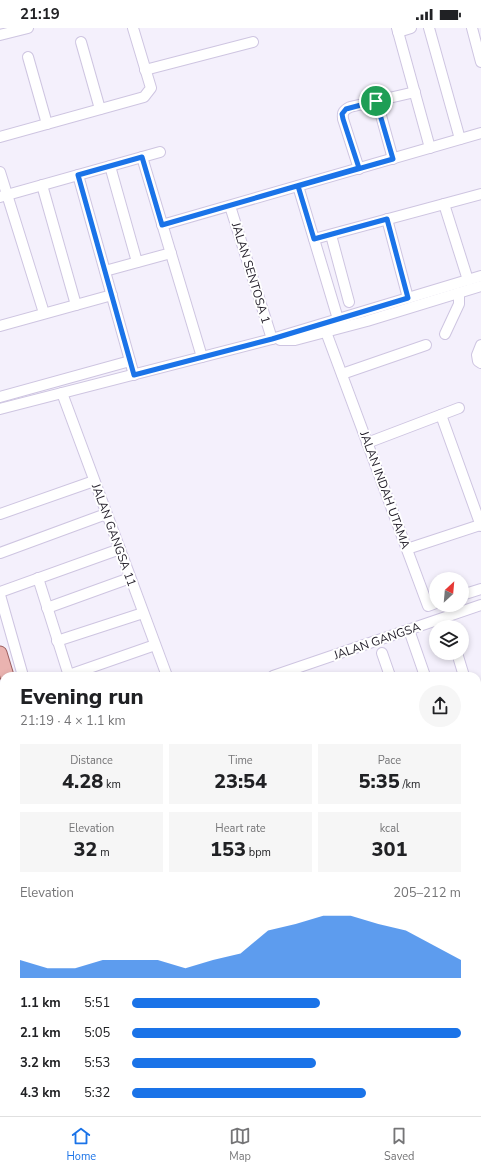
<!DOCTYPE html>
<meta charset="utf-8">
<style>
body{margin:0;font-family:"Nunito Sans",sans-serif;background:#f6f6f6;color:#202124;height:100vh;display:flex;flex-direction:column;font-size:15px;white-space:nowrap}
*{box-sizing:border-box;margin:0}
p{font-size:13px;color:#757577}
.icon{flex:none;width:22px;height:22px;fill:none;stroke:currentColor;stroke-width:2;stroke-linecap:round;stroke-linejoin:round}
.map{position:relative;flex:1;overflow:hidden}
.drawer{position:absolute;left:0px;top:644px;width:481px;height:444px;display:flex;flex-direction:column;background:#fff;border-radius:12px 12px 0 0;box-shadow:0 2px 6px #0003}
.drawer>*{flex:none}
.needle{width:26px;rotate:26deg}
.tools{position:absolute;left:429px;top:544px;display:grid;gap:8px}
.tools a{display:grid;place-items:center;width:40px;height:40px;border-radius:50%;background:#fff;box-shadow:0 2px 6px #0003;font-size:20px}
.pin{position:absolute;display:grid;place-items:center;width:34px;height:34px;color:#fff;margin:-17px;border:2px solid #fff;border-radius:50%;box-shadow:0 1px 4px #0007}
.round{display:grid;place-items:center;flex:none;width:42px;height:42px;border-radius:21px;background:#f6f6f6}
.overview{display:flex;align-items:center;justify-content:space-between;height:68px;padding:0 20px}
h1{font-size:22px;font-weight:800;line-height:30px}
.metrics{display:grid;grid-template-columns:repeat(3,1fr);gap:6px;height:68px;padding:4px 20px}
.metrics div{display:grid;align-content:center;border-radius:0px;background:#f6f6f6;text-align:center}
.metrics b{font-size:20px;font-weight:800}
.metrics small{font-size:11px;font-weight:400}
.metrics p{font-size:11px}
.chart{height:112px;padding:8px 20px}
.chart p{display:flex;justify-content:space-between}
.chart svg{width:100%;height:72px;margin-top:4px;fill:#1a73e8;opacity:.7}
ul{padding:0 20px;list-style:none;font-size:13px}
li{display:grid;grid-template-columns:64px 48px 1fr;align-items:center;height:30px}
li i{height:10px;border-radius:5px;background:#1a73e8}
.status{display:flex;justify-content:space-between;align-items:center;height:28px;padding:0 20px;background:#fff;direction:ltr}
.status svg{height:11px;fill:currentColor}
.dock{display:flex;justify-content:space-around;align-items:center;height:56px;border-top:1px solid #e0e0e0;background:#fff;font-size:11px;color:#757577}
.dock a{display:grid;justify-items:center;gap:2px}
.dock .selected{color:#1a73e8}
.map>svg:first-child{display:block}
</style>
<div class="status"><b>21:19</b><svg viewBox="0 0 49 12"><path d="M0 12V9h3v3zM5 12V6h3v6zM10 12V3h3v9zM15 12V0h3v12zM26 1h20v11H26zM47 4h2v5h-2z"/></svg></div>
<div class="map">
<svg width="481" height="1088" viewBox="0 0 481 1088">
<rect width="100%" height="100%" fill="#f4f0fc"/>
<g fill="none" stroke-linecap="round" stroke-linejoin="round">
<g stroke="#788ea8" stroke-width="2.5">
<path d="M477 919 481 917"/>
<path d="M300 1088 302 1084"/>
</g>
<defs>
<g id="minor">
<path d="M397 0 430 120"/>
<path d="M429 0 460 111"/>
<path d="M472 0 481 34"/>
<path d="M398 4 411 0"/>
<path d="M0 7 28 0"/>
<path d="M81 14 100 81"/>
<path d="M28 29 47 96"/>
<path d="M145 42 253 14"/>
<path d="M377 73 393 131"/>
<path d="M0 109 144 69 151 60 133 0"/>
<path d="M142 129 202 329"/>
<path d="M110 138 137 234"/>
<path d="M359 141 343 91C342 84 344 82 350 79L415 64"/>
<path d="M0 144 44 285"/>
<path d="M78 147 134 347"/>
<path d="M42 157 76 277"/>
<path d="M298 158 338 291"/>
<path d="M0 169 160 124"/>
<path d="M444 176 468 252"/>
<path d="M230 178 272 311"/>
<path d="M387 191 408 270"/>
<path d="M162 197 481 105"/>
<path d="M331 207 349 274"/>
<path d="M314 211 481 166"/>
<path d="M105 243 171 225"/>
<path d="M0 298 112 267"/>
<path d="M326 304 428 578 436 575"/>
<path d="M445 306 459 276V265"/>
<path d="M280 312H295L367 293 481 258"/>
<path d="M481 317 477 327 478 333 481 335"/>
<path d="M342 346 426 317"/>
<path d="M62 365 167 648"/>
<path d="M0 369 130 333"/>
<path d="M0 381 272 311 481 248"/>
<path d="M441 387 481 498"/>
<path d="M367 415 459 380"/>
<path d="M0 486 94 453"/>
<path d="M407 521 480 497"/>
<path d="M0 525 106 486"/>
<path d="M38 550 69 648"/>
<path d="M0 564 120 521"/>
<path d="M0 567 23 648"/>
<path d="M462 567 481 561"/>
<path d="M47 580 130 550"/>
<path d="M409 602 425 648"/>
<path d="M57 613 143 585"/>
<path d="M382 625 390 648"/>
<path d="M457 625 464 648"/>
<path d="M69 647 155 617"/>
<path d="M273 648 481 577"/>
<path d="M477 667 481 666"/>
<path d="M477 737 481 736"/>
<path d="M0 738 4 752"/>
<path d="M477 820 481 818"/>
<path d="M477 861 481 859"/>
<path d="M0 898 4 913"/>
<path d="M477 904 481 902"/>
<path d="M477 977 481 975"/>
<path d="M0 1017 4 1015"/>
<path d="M477 1025 481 1035"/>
<path d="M0 1028 4 1043"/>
<path d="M15 1084 16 1088"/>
<path d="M50 1084 51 1088"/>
<path d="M93 1084 94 1088"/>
<path d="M185 1084 187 1088"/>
<path d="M420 1084 421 1088"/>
<path d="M0 1085 4 1083"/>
<path d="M256 1088 258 1084"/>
<path d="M351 1088 353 1084"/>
</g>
<g id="major">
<path d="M0 625 7 648"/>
<path d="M0 675 4 690"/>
<path d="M114 1084 115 1088"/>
<path d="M129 1084 131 1088"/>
</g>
</defs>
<use href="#minor" stroke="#cec5e1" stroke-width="12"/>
<use href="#major" stroke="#9b5e5f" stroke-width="15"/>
<use href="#minor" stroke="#fff" stroke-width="10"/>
<use href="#major" stroke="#eab3b0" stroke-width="13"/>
</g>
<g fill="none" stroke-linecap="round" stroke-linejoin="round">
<defs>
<path id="route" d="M376 73 346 81 342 86 343 91 359 140C293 159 228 178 162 197L142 129 78 147 134 347 272 311 408 270 387 191 314 211 298 158 393 131 376 73"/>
</defs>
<use href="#route" stroke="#fff" stroke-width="8"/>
<use href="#route" stroke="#1a73e8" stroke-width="5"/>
</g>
<g text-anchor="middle" stroke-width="4" stroke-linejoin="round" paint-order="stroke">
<g font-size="12" fill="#211d28" stroke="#fff">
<text transform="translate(251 245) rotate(73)" y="4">JALAN SENTOSA 1</text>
<text transform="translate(385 462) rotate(70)" y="4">JALAN INDAH UTAMA</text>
<text transform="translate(114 507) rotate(70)" y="4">JALAN GANGSA 11</text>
<text transform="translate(377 613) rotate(-19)" y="4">JALAN GANGSA</text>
</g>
</g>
</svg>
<div class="tools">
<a><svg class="needle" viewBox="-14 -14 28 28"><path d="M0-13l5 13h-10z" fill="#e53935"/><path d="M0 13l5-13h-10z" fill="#757577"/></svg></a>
<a><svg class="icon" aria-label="layers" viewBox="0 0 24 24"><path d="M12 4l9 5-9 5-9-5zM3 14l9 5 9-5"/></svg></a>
</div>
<div class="pin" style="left:376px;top:73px;background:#1e9e55"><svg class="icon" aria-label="arrive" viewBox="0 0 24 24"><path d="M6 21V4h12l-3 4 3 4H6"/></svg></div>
<section class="drawer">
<div class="overview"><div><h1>Evening run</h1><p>21:19 · 4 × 1.1 km</p></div><a class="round"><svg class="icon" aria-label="share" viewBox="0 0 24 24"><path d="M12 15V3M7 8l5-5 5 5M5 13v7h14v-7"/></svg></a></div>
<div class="metrics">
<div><p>Distance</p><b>4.28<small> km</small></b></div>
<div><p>Time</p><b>23:54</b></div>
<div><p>Pace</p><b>5:35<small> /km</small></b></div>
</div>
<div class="metrics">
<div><p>Elevation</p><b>32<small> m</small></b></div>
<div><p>Heart rate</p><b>153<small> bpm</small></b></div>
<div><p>kcal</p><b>301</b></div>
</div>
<div class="chart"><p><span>Elevation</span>205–212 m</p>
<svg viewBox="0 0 160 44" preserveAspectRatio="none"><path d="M0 44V33L10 38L20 38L30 33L40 33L50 33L60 38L70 33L80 29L90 15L100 11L110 6L120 6L130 11L140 15L150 24L160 33V44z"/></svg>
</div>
<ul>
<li><b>1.1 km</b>5:51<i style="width:57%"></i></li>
<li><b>2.1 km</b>5:05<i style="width:100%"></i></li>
<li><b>3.2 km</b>5:53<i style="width:56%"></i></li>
<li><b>4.3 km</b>5:32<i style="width:71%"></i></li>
</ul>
</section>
</div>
<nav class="dock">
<a class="selected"><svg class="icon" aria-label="home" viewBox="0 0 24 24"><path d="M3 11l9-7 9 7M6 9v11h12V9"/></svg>Home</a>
<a><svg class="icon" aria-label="map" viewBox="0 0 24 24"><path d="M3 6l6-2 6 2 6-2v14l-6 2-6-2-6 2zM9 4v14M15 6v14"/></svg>Map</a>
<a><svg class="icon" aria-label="saved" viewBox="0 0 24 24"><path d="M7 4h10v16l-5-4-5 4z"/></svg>Saved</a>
</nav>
